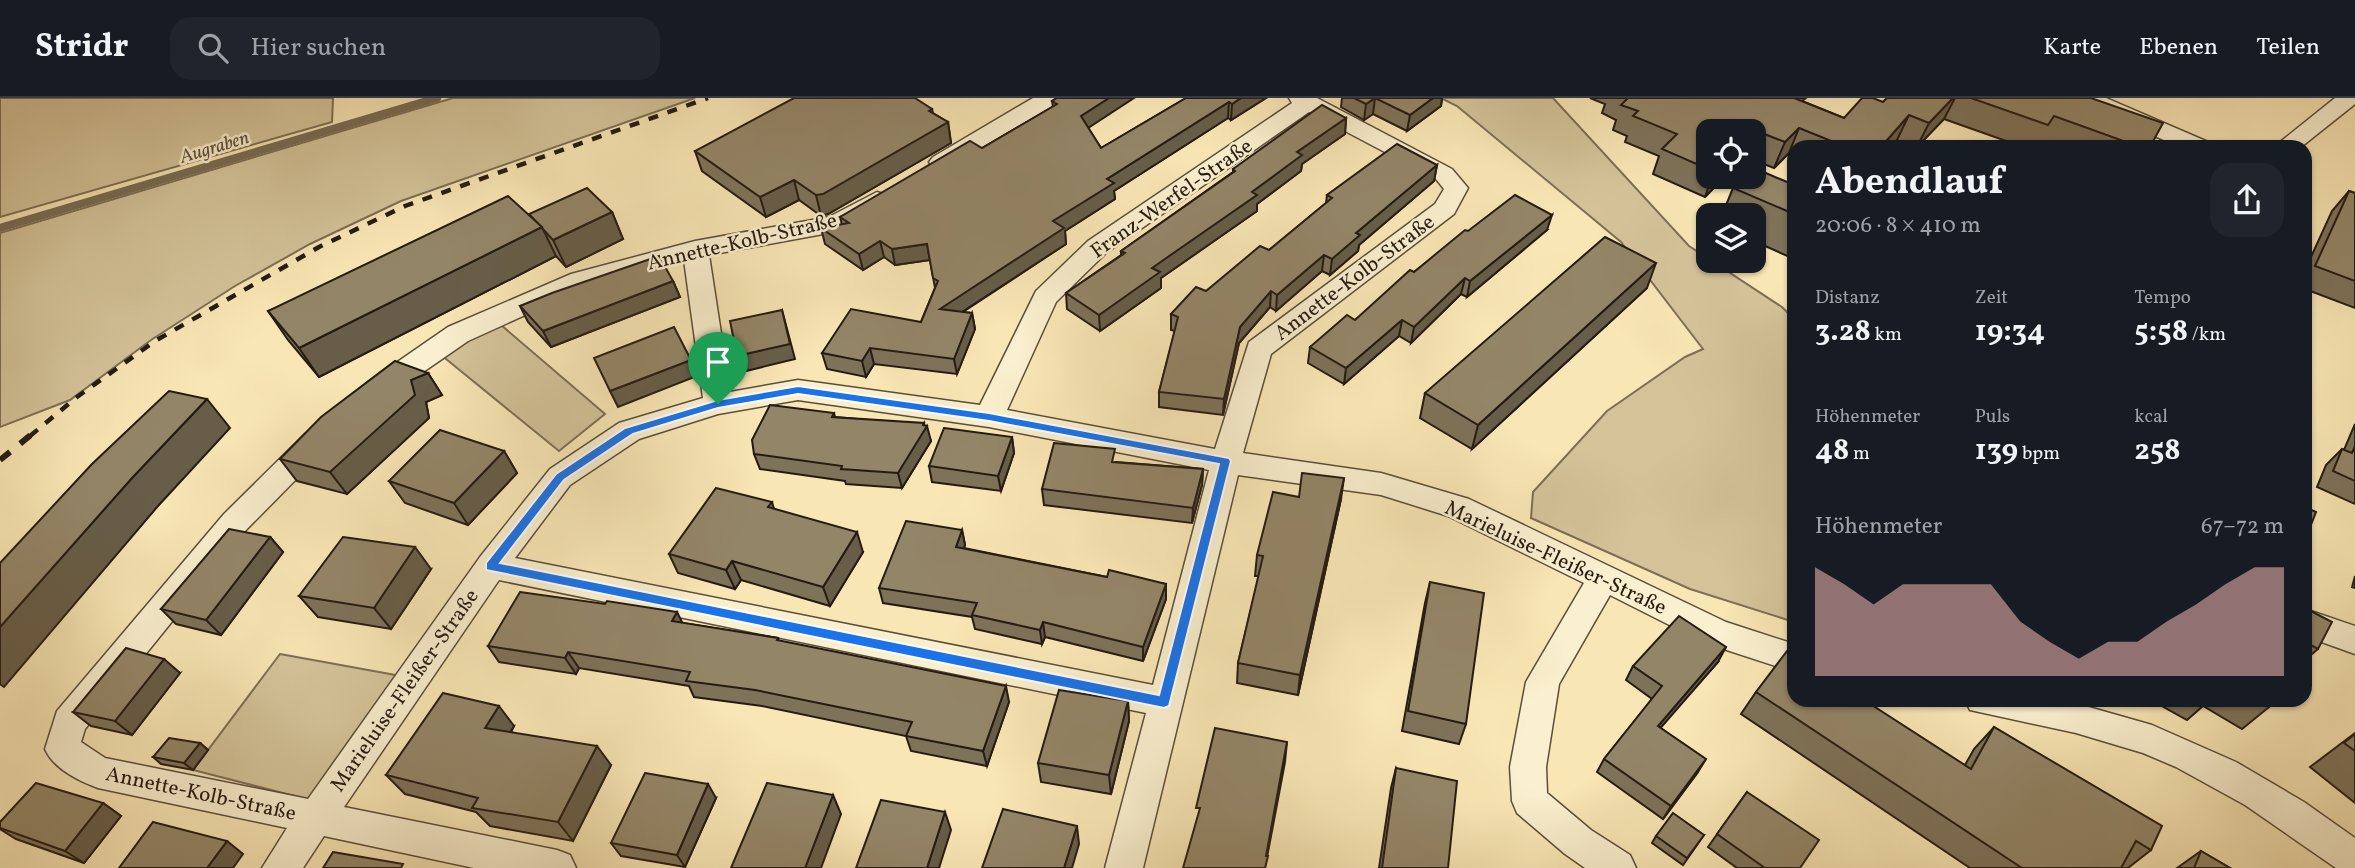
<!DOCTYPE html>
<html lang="de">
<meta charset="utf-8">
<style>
body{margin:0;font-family:Vollkorn,serif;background:#20242c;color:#f1f3f6;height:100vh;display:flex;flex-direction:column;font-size:26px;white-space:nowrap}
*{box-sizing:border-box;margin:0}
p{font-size:23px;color:#9ea1a6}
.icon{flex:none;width:38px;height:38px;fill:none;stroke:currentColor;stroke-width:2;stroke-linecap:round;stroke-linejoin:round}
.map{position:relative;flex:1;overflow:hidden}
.drawer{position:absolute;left:1787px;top:42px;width:525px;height:567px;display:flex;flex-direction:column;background:#171b24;border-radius:21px;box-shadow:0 2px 5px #0004}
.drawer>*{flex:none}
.buttons{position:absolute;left:1696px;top:21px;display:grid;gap:14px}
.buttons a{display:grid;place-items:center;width:70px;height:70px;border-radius:14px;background:#171b24;box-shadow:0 2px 5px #0004;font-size:35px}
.pin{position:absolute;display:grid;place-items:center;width:60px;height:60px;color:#fff;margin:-72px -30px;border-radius:50% 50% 50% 0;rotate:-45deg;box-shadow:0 0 7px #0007}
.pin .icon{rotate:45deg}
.round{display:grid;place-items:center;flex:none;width:74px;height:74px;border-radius:21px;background:#20242c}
.summary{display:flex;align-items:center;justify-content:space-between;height:119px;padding:0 28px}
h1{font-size:38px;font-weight:700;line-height:52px}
.figures{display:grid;grid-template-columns:repeat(3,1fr);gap:10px;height:119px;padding:7px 28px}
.figures div{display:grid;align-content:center}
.figures b{font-size:30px;font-weight:700}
.figures small{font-size:19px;font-weight:400}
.figures p{font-size:19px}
.chart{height:196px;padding:14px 28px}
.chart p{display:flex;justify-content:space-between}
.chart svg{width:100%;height:126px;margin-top:7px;fill:#c59692;opacity:.7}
header{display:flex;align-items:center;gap:42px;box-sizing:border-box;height:98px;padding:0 35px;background:#171b24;border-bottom:2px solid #363941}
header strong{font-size:33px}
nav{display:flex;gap:38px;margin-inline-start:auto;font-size:24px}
.search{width:490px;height:63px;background:#20242c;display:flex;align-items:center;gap:18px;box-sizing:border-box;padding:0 24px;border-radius:21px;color:#9ea1a6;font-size:26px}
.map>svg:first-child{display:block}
</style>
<header>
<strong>Stridr</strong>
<div class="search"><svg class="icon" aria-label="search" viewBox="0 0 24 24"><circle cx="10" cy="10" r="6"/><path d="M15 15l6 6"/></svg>Hier suchen</div>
<nav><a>Karte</a><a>Ebenen</a><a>Teilen</a></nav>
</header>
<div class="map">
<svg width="2355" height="770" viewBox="0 0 2355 770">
<rect width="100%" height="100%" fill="#f8e6b4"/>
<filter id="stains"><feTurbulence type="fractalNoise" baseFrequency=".00286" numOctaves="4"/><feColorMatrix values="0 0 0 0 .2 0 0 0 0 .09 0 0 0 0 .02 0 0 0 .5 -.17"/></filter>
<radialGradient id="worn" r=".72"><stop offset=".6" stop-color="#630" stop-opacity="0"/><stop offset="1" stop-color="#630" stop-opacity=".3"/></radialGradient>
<g fill="#d4c399" stroke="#7c6f56" stroke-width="2">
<path d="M0 0H333L332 24 0 119Z"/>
<path d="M453 0H695L401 103 310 146 235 188 151 242 70 302 0 329V135Z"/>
<path d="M1441 0H1553L1689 148 1782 209 1794 221V524L1690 491 1531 420 1533 394 1607 313 1685 259 1703 251 1621 144 1457 8Z"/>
<path d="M487 215 605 316 559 353 430 248Z"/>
<path d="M280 556 401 578 314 703 193 672Z"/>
</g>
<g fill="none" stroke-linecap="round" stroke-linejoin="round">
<path stroke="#786b53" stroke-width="8" d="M0 130 437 0"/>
<defs>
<g id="minor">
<path d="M1033 0H1060L1057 5 949 69 941 71 933 69 929 64 933 59Z"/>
<path d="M1289 0H1317L1452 71 1468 90 1454 116 1271 256 1243 355 1381 375 1469 401 1726 524 1794 546V574L1705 545 1610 497 1559 586 1546 669 1547 695 1591 732 1630 757 1636 770H1585L1565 756 1517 715 1512 703 1510 669 1526 584 1584 485 1448 418 1381 397 1238 377 1143 770H1105L1146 615 499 482 344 709 557 752 570 757 576 770H474L324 738 303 770H262L287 730 98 690C79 683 53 670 45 651L57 613 224 416 305 336 315 333 325 336 329 344 325 352 246 432 85 631 81 644 105 660 308 701 480 459 550 371 619 325 703 300 684 162 589 188 468 243 387 299 377 302 367 299 363 292 367 285 448 229 571 176 695 143 829 119 877 94 886 97 889 102 886 107 845 132 709 157 730 294 798 282 980 307 1036 193 1088 143 1292 5ZM1309 14 1436 81 1444 91 1435 106 1249 244 1215 351 1007 312 1056 204 1106 155ZM798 302 989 329 1209 372 1153 587 515 460 570 387 639 341 718 316Z"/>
<path d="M2076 0H2106L2208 44 2212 49H2180L2079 5Z"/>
<path d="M2335 0H2355V6L2301 49H2274Z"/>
<path d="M2305 511 2355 528V556L2305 538Z"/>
<path d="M1965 602H2064L2152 627 2236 664 2304 704 2355 740V770H2336L2245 707 2176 669 2143 655 2076 635 1970 612Z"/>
</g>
</defs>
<use href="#minor" stroke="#5a4e3b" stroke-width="3"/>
<use href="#minor" fill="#faefce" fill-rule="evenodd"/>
<path stroke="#251b13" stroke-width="4.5" stroke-dasharray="10 10" stroke-linecap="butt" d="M30 338 77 299 155 243 319 149 405 108 708 0"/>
<path stroke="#251b13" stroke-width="6" stroke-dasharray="13 13" stroke-linecap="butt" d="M0 362 32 336"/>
</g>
<g fill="#7e7259" stroke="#251b13" stroke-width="2">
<path d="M1057 0 1088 30 1101 50 1186 0H1266L1231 22 1228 20 1114 93 1115 101 1065 133 1066 146 963 214 972 215 975 231 957 276 874 266 866 279 827 271 822 255 921 224 935 190 930 162 895 167 884 159 863 172 825 146 821 130 842 127 840 119 982 50 1053 9 1052 3Z"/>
<path d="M1341 0H1442L1441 8 1407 33 1373 16 1364 22 1341 9 1342 0Z"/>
<path d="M1590 0H1806L1802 3 1844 20 1883 4 1887 0H2091L2150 49H2053L2039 44 2035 49H2023L1944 21 1917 49H1913L1897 42 1891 49H1794V58L1789 55 1774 70 1754 62V33H1708V79H1724L1705 99 1653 76 1659 58 1625 44 1627 38 1613 32 1616 22 1602 15 1605 6Z"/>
<path d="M932 11 933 15 948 24 951 45 828 116 821 118 799 102 766 119 702 73 695 53Z"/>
<path d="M1346 20 1345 36 1302 66 1301 73 1257 106V113L1161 180V190L1100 233 1067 211 1066 195 1121 157V153L1233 74V71Z"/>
<path d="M1437 67 1434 83 1359 147 1358 153 1330 177 1322 173 1276 213 1270 209 1239 245 1223 317 1159 309V294L1175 233 1171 232V216L1269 152 1326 105 1327 97Z"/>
<path d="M1794 87V161L1754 143V117H1722L1733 90Z"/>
<path d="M2349 93 2355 95V210L2305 191V172L2332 113Z"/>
<path d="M612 114 623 141 566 169 556 158 319 279 288 242 268 213 529 118Z"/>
<path d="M1547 132 1467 199 1461 196 1411 245 1399 238 1344 286 1308 265 1310 249 1355 222 1414 174 1468 133Z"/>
<path d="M673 183 680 199 551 249 528 224 520 208Z"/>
<path d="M1647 190 1472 351 1420 320 1425 295Z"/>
<path d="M428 275 442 297 426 304 429 320 347 396 297 383 280 361Z"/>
<path d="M834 315 835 319 924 327 931 343 902 390 846 386 845 383 760 371 754 356Z"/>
<path d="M2355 326V406L2317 389 2326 367 2342 351 2344 352Z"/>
<path d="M1012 339 1014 355 1001 393 932 384 929 368Z"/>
<path d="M504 353 517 375 468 427 405 405 389 383Z"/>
<path d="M1116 364 1203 371 1202 387 1192 425 1044 407 1042 391Z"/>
<path d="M1299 399 1341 401 1298 597 1237 585 1238 565 1259 478H1255L1257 457Z"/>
<path d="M772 404 774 411 863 454 830 508 741 482 735 491 678 475 669 456Z"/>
<path d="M962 432 965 447 964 450 1107 479 1166 486V501L1143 563 1045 539 1042 546 975 531 972 519 883 505 879 490Z"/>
<path d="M270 439 283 454 221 537 176 526 161 511Z"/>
<path d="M431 471 391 531 318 519 299 498Z"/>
<path d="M2355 478V490L2352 489Z"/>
<path d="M1430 484 1466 626 1459 646 1402 633 1425 505Z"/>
<path d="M2305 510 2318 551 2305 562Z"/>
<path d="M682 525 778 540 779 543 1009 604 987 668 911 653 906 638 762 608 694 599 689 588 579 570 576 576 499 564 488 548Z"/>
<path d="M1718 564 1660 629 1698 674 1663 721 1597 674 1604 661 1652 601 1626 582 1633 568Z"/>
<path d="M180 575 132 637 91 628 73 614Z"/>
<path d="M1756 594 1965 667 1974 651 1994 629 2151 752 2128 770H1970L1741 616Z"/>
<path d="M2151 602H2275L2274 605 2242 631 2203 608 2187 622Z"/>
<path d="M1128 603 1129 623 1111 696 1041 684 1038 665Z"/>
<path d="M514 628 511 634 611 667 573 743 490 728 476 714 405 696 386 677Z"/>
<path d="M2355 635V705L2310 669Z"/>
<path d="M200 645 208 652 193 672 161 666 153 659Z"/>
<path d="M1396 670 1448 770H1379L1391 690Z"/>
<path d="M1747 694 1800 770H1737L1708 749Z"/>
<path d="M716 700 685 769 621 758 611 745Z"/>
<path d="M103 705 121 718 84 765 16 741 0 731V724Z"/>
<path d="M1704 737 1683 767 1652 745 1656 738Z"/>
<path d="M2201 753 2230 770H2177Z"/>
</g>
<g fill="#675d48" stroke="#251b13" stroke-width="2">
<path d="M1109 0H1134L1082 34 1081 18Z"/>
<path d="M1241 0H1266L1231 22 1232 6Z"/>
<path d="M1375 0 1373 16 1364 22 1366 6Z"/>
<path d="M1433 0H1442L1441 8 1407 33 1410 17Z"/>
<path d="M1953 0H1955L1944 21 1917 49 1929 25Z"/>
<path d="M1229 4 1228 20 1114 93 1115 101 1065 133 1066 146 942 227 940 211 1107 81Z"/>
<path d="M1909 17 1897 42 1891 49H1881Z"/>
<path d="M1346 20 1345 36 1302 66 1301 73 1257 106V113L1161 180V190L1100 233 1099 217 1152 170 1252 94 1297 54Z"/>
<path d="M948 24 951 45 828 116 821 118 816 97Z"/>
<path d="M1799 30 1789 55 1774 70 1785 44Z"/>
<path d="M1437 67 1434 83 1359 147 1358 153 1330 177 1332 161 1356 135Z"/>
<path d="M1712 79H1724L1705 99Z"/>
<path d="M794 82 799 102 766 119 760 99Z"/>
<path d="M612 114 623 141 566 169 553 142Z"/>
<path d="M1552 117 1547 132 1467 199 1470 183Z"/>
<path d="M542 129 556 158 319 279 299 250Z"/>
<path d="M880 143 884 159 863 172 859 156Z"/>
<path d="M927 146 930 162 895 167 892 151Z"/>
<path d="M1324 157 1322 173 1276 213 1277 197Z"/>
<path d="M1656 165 1647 190 1472 351 1478 327Z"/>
<path d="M1465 180 1461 196 1411 245 1414 229Z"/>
<path d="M673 183 680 199 551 249 543 233Z"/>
<path d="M1271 193 1270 209 1239 245 1223 317 1224 301 1240 229Z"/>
<path d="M782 212 795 261 742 274 737 258Z"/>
<path d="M972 215 975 231 957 276 954 261Z"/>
<path d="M1402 222 1399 238 1344 286 1346 270Z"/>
<path d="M870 250 874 266 866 279 862 263Z"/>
<path d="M691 262 697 278 618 309 610 293Z"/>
<path d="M428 275 442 297 426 304 429 320 347 396 330 374 411 282Z"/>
<path d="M207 301 230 330 158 408 4 589 0 586V529L132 380Z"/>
<path d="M924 325 925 331 927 328 931 343 902 390 898 375Z"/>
<path d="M1012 339 1014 355 1001 393 998 378Z"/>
<path d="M504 353 517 375 468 427 454 405Z"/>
<path d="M1203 371 1202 387 1192 425 1193 410Z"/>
<path d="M1344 380 1341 401 1298 597 1300 577Z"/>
<path d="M962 432 965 447 959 464 956 449Z"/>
<path d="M857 434 863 454 830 508 823 489Z"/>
<path d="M270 439 283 454 221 537 206 522Z"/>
<path d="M415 449 431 471 391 531 374 510Z"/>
<path d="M732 463 741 482 735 491 726 472Z"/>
<path d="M1166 486V501L1143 563V549Z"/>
<path d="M677 514 685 530 672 523Z"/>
<path d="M1043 524 1045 539 1042 546 1040 532Z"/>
<path d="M1726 549 1718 564 1650 642 1658 628Z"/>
<path d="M568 554 579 570 576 576 565 560Z"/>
<path d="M164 561 180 575 132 637 115 623Z"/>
<path d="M1006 588 1009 604 987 668 983 653Z"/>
<path d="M1128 603 1129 623 1111 696 1109 677Z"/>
<path d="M499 608 514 628 501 649 485 630Z"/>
<path d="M1287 644 1285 664 1265 770 1266 758Z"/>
<path d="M200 645 208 652 193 672 184 665Z"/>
<path d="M597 648 611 667 573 743 558 724Z"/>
<path d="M1706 661 1698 674 1663 721 1671 708Z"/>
<path d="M708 686 716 700 685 769 677 757Z"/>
<path d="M833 697 841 716 821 770H805Z"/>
<path d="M103 705 121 718 84 765 65 753Z"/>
<path d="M945 714 951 732 939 770H927Z"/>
<path d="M1077 728 1079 746 1072 770H1064Z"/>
<path d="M227 743 243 756 233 770H207Z"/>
</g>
<g fill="#938567" stroke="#251b13" stroke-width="2">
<path d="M794 0H915L932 11 929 13 948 24 823 96 816 97 794 82 760 99 695 53Z"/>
<path d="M1057 0H1109L1081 18 1101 50 1186 0H1241L1232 6 1229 4 1107 81 1114 85 1053 123 1064 130 940 211 972 215 954 261 870 250 862 263 822 255 851 211 921 224 938 183 933 180 927 146 892 151 880 143 859 156 821 130 849 125 840 119 970 43 982 50 1057 6 1052 3Z"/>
<path d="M1354 0H1375L1366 6Z"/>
<path d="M1375 0H1433L1410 17Z"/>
<path d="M1628 0H1794L1844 20 1862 0H1873L1883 4 1887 0H1953L1929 25 1909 17 1881 49H1846L1799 30 1785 44 1754 32 1753 33H1708V71L1662 51 1677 36 1633 18 1638 13 1621 7Z"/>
<path d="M1971 0H2091L2163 25 2150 49H2140L2054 18 2048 27Z"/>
<path d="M1322 7 1346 20 1297 54 1302 57 1252 94 1257 97 1152 170 1160 174 1099 217 1066 195 1125 155 1121 153 1235 73 1233 71Z"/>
<path d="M1397 46 1437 67 1356 135 1360 137 1332 161 1324 157 1277 197 1271 193 1240 229 1224 301 1159 294 1178 219 1171 216 1196 189 1206 193 1260 148 1269 152 1332 100 1327 97Z"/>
<path d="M1754 70 1794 87V116L1733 90 1744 79H1754Z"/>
<path d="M587 90 612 114 553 142 529 116Z"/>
<path d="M2349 93 2355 95V183L2315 168Z"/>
<path d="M1515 97 1552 117 1470 183 1465 180 1414 229 1402 222 1346 270 1310 249 1347 217 1355 222 1410 172 1414 174 1465 132 1468 133Z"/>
<path d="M508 98 542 129 299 250 268 213Z"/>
<path d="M1605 139 1656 165 1478 327 1425 295Z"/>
<path d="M659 158 673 183 543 233 520 208 552 195Z"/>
<path d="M2305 202 2309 203 2305 212Z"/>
<path d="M782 212 790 246 737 258 730 223Z"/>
<path d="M674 229 691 262 610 293 594 260Z"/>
<path d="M395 263 428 275 411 282 415 297 330 374 280 361 321 319Z"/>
<path d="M169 293 207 301 132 380 0 529V465L92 366Z"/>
<path d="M770 307 834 315 832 319 924 325 923 327 927 328 898 375 841 371 842 368 754 356 752 342Z"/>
<path d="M944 330 1012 339 998 378 929 368Z"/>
<path d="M440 332 504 353 454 405 389 383Z"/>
<path d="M1054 345 1115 351 1112 364 1203 371 1193 410 1042 391Z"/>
<path d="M2355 348V383L2333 373 2342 351 2352 355Z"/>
<path d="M1302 375 1344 380 1300 577 1238 565 1263 458 1257 457 1273 394 1299 399Z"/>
<path d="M716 390 772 404 768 409 857 434 823 489 732 463 726 472 669 456Z"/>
<path d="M2305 409 2316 414 2305 442Z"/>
<path d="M906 423 962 432 956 449 1107 479 1109 472 1166 486 1143 549 1043 524 1040 532 972 517 977 505 879 490Z"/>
<path d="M229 431 270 439 206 522 161 511Z"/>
<path d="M343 439 415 449 374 510 299 498Z"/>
<path d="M1430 484 1484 495 1466 626 1408 613Z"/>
<path d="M520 494 605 506 607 503 677 514 672 523 778 540 777 542 1006 588 983 653 906 638 912 624 755 592 686 583 690 574 568 554 565 560 488 548Z"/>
<path d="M2305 510 2332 524 2318 551 2305 544Z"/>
<path d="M1679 518 1726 549 1658 628 1706 661 1671 708 1604 661 1662 588 1633 568Z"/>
<path d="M126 550 164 561 115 623 73 614Z"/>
<path d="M1787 553 1794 557V602H1864L1971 671 1994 629 2162 728 2151 752 2136 743 2121 770H2022L1756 594Z"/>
<path d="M1059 592 1128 603 1109 677 1038 665Z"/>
<path d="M443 595 499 608 485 630 597 648 558 724 472 710 478 700 386 677Z"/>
<path d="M1215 630 1287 644 1266 758H1268L1265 770H1183L1200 710H1196Z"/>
<path d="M2355 636V653L2344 645Z"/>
<path d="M169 640 200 645 184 665 153 659Z"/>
<path d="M1396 670 1457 683 1448 770H1382Z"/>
<path d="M645 675 708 686 677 757 611 745Z"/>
<path d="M36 685 103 705 65 753 0 730V724Z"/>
<path d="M767 685 833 697 805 770H731Z"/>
<path d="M1747 694 1819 742 1800 770H1765L1717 736Z"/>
<path d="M881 702 945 714 927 770H856Z"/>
<path d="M1003 711 1077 728 1064 770H982Z"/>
<path d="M1673 715 1704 737 1687 760 1656 738Z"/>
<path d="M153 724 227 743 207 770H119Z"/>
<path d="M2201 753 2230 770H2194Z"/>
<path d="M333 754 403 766 401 770H323Z"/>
</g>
<path fill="#1a73e8" stroke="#fff" stroke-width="2" fill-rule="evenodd" d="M798 288 989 315 1229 360 1231 363 1169 608 1164 610 486 472V465L556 376 625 330 718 302ZM798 296 989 323 1219 366 1159 597 500 465 564 382 633 336 718 310Z"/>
<g text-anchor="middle" stroke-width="5" stroke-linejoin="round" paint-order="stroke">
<g font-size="19" font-style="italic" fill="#5d513d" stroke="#faefce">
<text transform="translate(214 48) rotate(-17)" y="7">Augraben</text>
</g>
<g font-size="21" fill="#251b13" stroke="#faefce">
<text transform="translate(1171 100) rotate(-35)" y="7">Franz-Werfel-Straße</text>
<text transform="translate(742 143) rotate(-13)" y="7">Annette-Kolb-Straße</text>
<text transform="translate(1354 179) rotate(-37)" y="7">Annette-Kolb-Straße</text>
<text transform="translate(1556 459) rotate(25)" y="7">Marieluise-Fleißer-Straße</text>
<text transform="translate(404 592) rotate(-55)" y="7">Marieluise-Fleißer-Straße</text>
<text transform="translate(201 695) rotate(12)" y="7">Annette-Kolb-Straße</text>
</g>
</g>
<rect width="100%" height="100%" filter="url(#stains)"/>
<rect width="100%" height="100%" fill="url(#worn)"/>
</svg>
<div class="buttons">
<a><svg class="icon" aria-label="locate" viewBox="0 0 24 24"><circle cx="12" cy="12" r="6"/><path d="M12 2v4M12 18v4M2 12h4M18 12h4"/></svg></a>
<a><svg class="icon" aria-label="layers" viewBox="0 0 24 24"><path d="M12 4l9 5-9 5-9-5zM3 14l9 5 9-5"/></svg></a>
</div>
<div class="pin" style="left:718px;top:306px;background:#1e9e55"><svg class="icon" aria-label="arrive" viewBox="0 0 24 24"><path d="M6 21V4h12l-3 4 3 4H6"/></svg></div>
<section class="drawer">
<div class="summary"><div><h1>Abendlauf</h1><p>20:06 · 8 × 410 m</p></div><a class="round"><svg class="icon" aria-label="share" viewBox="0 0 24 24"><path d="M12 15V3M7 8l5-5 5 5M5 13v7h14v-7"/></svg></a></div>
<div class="figures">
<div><p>Distanz</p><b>3.28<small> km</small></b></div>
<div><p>Zeit</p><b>19:34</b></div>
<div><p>Tempo</p><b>5:58<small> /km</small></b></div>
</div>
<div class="figures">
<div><p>Höhenmeter</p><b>48<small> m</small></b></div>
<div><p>Puls</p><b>139<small> bpm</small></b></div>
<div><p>kcal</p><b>258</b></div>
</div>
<div class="chart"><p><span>Höhenmeter</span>67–72 m</p>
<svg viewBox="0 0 160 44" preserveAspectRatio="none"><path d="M0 44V6L10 12L20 19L30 12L40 12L50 12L60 12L70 25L80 32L90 38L100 32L110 32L120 25L130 19L140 12L150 6L160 6V44z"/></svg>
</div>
</section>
</div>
